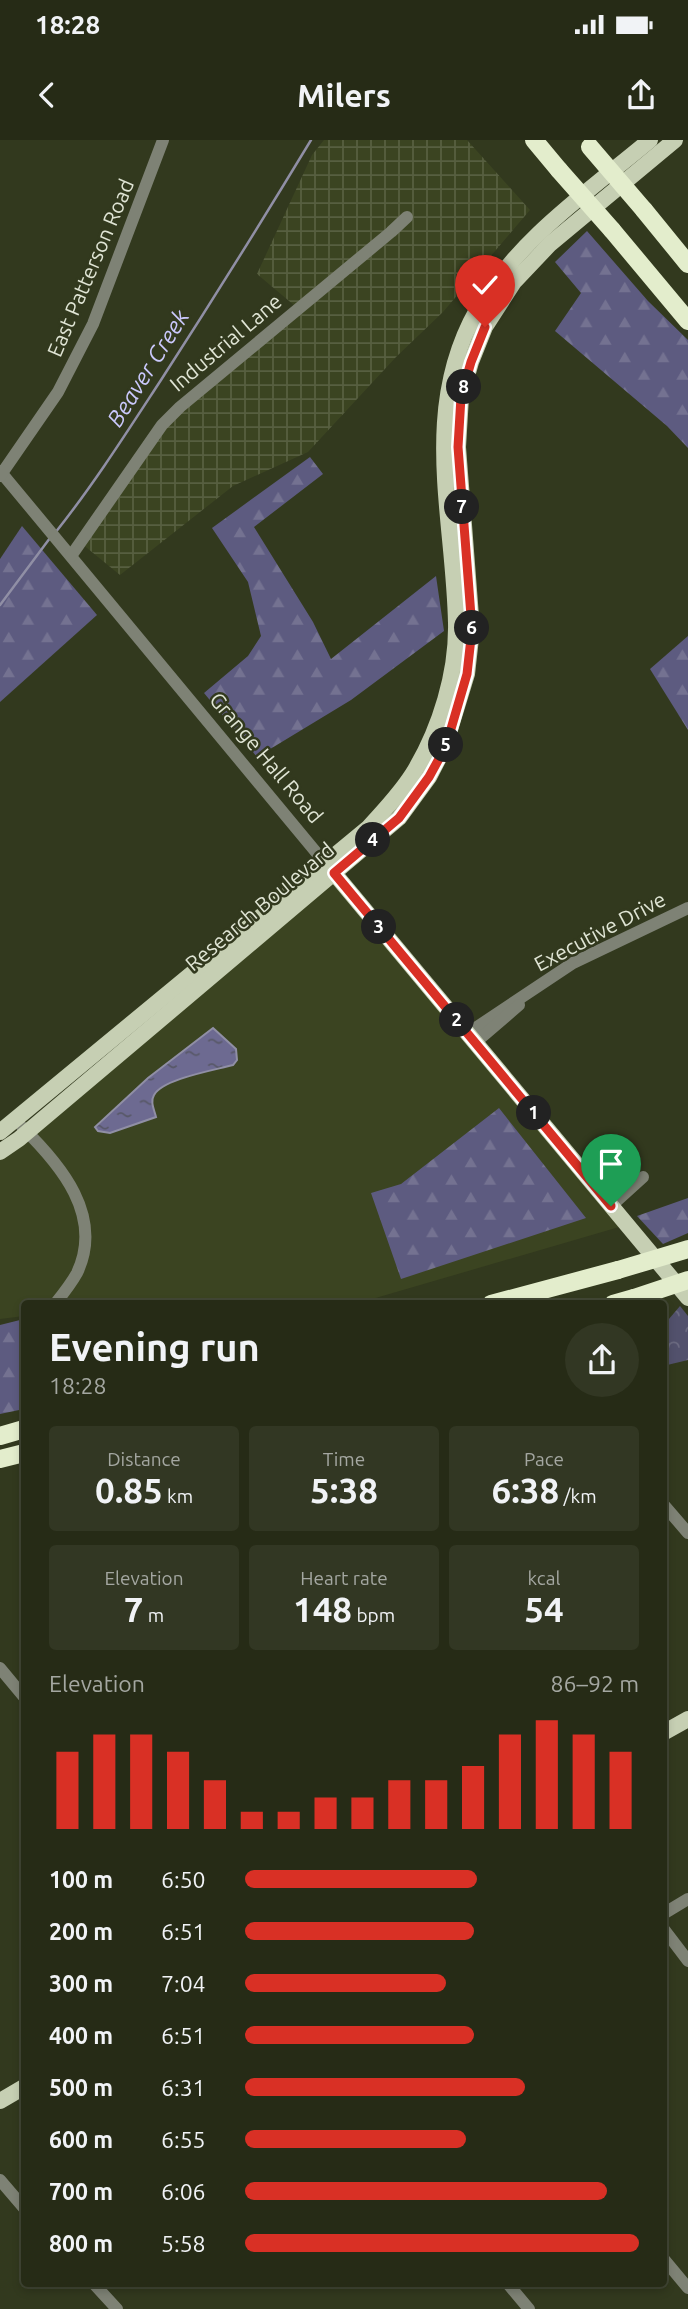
<!DOCTYPE html>
<meta charset="utf-8">
<style>
body{margin:0;font-family:Ubuntu,sans-serif;background:#323723;color:#f1f3f6;height:100vh;display:flex;flex-direction:column;font-size:26px;white-space:nowrap}
*{box-sizing:border-box;margin:0}
p{font-size:23px;color:#a4a7a1}
.icon{flex:none;width:38px;height:38px;fill:none;stroke:currentColor;stroke-width:2;stroke-linecap:round;stroke-linejoin:round}
.map{position:relative;flex:1;overflow:hidden}
.side{position:absolute;left:21px;top:1160px;width:646px;height:987px;display:flex;flex-direction:column;background:#262b16;border-radius:7px;box-shadow:0 4px 10px #0003,0 0 0 2px #424735}
.side>*{flex:none}
.pin{position:absolute;display:grid;place-items:center;width:60px;height:60px;color:#fff;margin:-72px -30px;border-radius:50% 50% 50% 0;rotate:-45deg;box-shadow:0 0 7px #0007}
.pin .icon{rotate:45deg}
.km{position:absolute;width:35px;height:35px;margin:-18px;border-radius:50%;background:#222;color:#fff;font-size:19px;line-height:35px;text-align:center}
.round{display:grid;place-items:center;flex:none;width:74px;height:74px;border-radius:37px;background:#323723}
.headline{display:flex;align-items:center;justify-content:space-between;height:119px;padding:0 28px}
h1{font-size:38px;font-weight:600;line-height:52px}
.figures{display:grid;grid-template-columns:repeat(3,1fr);gap:10px;height:119px;padding:7px 28px}
.figures div{display:grid;align-content:center;border-radius:7px;background:#323723;text-align:center}
.figures b{font-size:35px;font-weight:600}
.figures small{font-size:19px;font-weight:400}
.figures p{font-size:19px}
.chart{height:196px;padding:14px 28px}
.chart p{display:flex;justify-content:space-between}
.chart svg{width:100%;height:126px;margin-top:7px;stroke:#d93025;stroke-width:6}
ul{padding:0 28px;list-style:none;font-size:23px}
li{display:grid;grid-template-columns:112px 84px 1fr;align-items:center;height:52px}
li i{height:18px;border-radius:9px;background:#d93025}
.status{display:flex;justify-content:space-between;align-items:center;height:49px;padding:0 35px;background:#262b16;direction:ltr}
.status svg{height:19px;fill:currentColor}
header{display:flex;justify-content:space-between;align-items:center;height:91px;padding:0 28px;background:#262b16;font-size:32px;font-weight:600}
.map>svg:first-child{display:block}
</style>
<div class="status"><b>18:28</b><svg viewBox="0 0 49 12"><path d="M0 12V9h3v3zM5 12V6h3v6zM10 12V3h3v9zM15 12V0h3v12zM26 1h20v11H26zM47 4h2v5h-2z"/></svg></div>
<header><svg class="icon" aria-label="back" viewBox="0 0 24 24"><path d="M15 5l-7 7 7 7"/></svg>Milers<svg class="icon" aria-label="share" viewBox="0 0 24 24"><path d="M12 15V3M7 8l5-5 5 5M5 13v7h14v-7"/></svg></header>
<div class="map">
<svg width="688" height="2169" viewBox="0 0 688 2169">
<defs>
<pattern id="industrial-grid" width="8" height="8" patternUnits="userSpaceOnUse" patternTransform="scale(1.75)"><rect width="8" height="8" fill="#3b4421"/><path d="M0 4h8M4 0v8" fill="none" stroke="#575f40"/></pattern>
<pattern id="forest-firs" width="22" height="20" patternUnits="userSpaceOnUse" patternTransform="scale(1.75)"><rect width="22" height="20" fill="#5d5b80"/><path d="M5 1l3.5 6h-7zM16 11l3.5 6h-7z" fill="#747291"/></pattern>
<pattern id="park-crowns" width="20" height="18" patternUnits="userSpaceOnUse" patternTransform="scale(1.75)"><rect width="20" height="18" fill="#52516c"/><path d="M2 6a3 3 0 1 1 6 0M12 15a3 3 0 1 1 6 0" fill="none" stroke="#6b6a80"/></pattern>
<pattern id="water-ripples" width="26" height="14" patternUnits="userSpaceOnUse" patternTransform="scale(1.75)"><rect width="26" height="14" fill="#6d6a91"/><path d="M2 4q2-2 4 0t4 0M15 11q2-2 4 0t4 0" fill="none" stroke="#585868"/></pattern>
</defs>
<rect width="100%" height="100%" fill="#32391e"/>
<path fill="#3b4421" d="M334 733 626 1085 355 1164H24V1176L0 1179V1013Z"/>
<path fill="url(#industrial-grid)" d="M324 0H467L530 70 443 172 396 217 308 312 233 346 120 435 76 399 155 285 295 166 257 134 312 15Z"/>
<g fill="url(#forest-firs)">
<path d="M587 91 648 161 688 200V308L667 286 555 191 581 153 555 122Z"/>
<path d="M310 317 323 334 254 387 313 482 331 519 436 436 444 491 351 560 257 617 204 553 248 516 261 496 248 442 212 388Z"/>
<path d="M22 386 97 475 0 562V419Z"/>
<path d="M688 496V590L650 529Z"/>
<path d="M499 968 586 1078 401 1139 371 1053 401 1044Z"/>
<path d="M688 1058V1093L663 1104 637 1076Z"/>
<path d="M24 1179V1269L0 1274V1185Z"/>
</g>
<path fill="url(#park-crowns)" d="M680 1166 688 1176V1220L663 1226V1186Z"/>
<path fill="url(#water-ripples)" stroke="#908fa5" stroke-width="2" d="M213 888 236 909 237 920 233 925C215 930 162 939 154 955 150 962 154 969 156 977L110 993 98 991 95 987 148 938Z"/>
<g fill="none" stroke-linecap="round" stroke-linejoin="round">
<g stroke="#908fa5" stroke-width="2.5">
<path d="M55 393C94 344 127 292 161 240 212 161 262 81 311 0"/>
<path d="M0 465 50 398"/>
</g>
<g stroke="#7e8275" stroke-width="12">
<path d="M0 331 325 723"/>
<path d="M0 336 58 252 93 184 163 0"/>
<path d="M71 416 162 285 180 267 391 92 407 77"/>
<path d="M468 893 573 823 688 768"/>
<path d="M476 902 519 865"/>
<path d="M22 987C61 1025 104 1076 77 1133 71 1144 63 1154 55 1164"/>
<path d="M611 1066 643 1037"/>
<path d="M663 1364 688 1393"/>
<path d="M0 1528 24 1557"/>
<path d="M663 1774 688 1759"/>
<path d="M663 1788 688 1821"/>
<path d="M0 2040 24 2068"/>
<path d="M663 2118 688 2148"/>
<path d="M94 2144 117 2169"/>
<path d="M508 2144 529 2169"/>
</g>
<g stroke="#c6cfb3" stroke-width="16">
<path d="M329 727 688 1158"/>
<path d="M0 992 368 688C384 670 402 652 415 630 440 588 457 533 456 483 454 377 420 270 477 170 518 99 588 52 650 0"/>
<path d="M0 1012 19 999 399 678 429 637 445 606 467 534 472 489 458 307 461 257 471 222 485 187 514 142 550 104 675 0"/>
<path d="M663 1593 688 1579"/>
<path d="M0 1961 24 1947"/>
</g>
<g stroke="#e3edcc" stroke-width="18">
<path d="M534 0 559 30"/>
<path d="M644 70 688 124"/>
<path d="M612 90 688 181"/>
<path d="M491 1164 618 1130"/>
<path d="M613 1164 634 1158"/>
<path d="M0 1296 24 1289"/>
<path d="M0 1319 24 1313"/>
</g>
<g stroke="#e3edcc" stroke-width="18">
<path d="M590 7 644 70"/>
<path d="M559 30 612 90"/>
<path d="M618 1130 688 1109"/>
<path d="M634 1158 688 1140"/>
</g>
</g>
<g fill="none" stroke-linecap="round" stroke-linejoin="round">
<defs>
<path id="route" d="M485 187 471 222 461 257 458 307 472 489 467 534 446 606 429 637 399 678 334 733 611 1066"/>
</defs>
<use href="#route" stroke="#fff" stroke-width="14"/>
<use href="#route" stroke="#d93025" stroke-width="9"/>
</g>
<g text-anchor="middle" stroke-width="5" stroke-linejoin="round" paint-order="stroke">
<g font-size="21" fill="#e0e5d5" stroke="#32391e">
<text transform="translate(91 128) rotate(-67)" y="7">East Patterson Road</text>
<text transform="translate(226 203) rotate(-40)" y="7">Industrial Lane</text>
<text transform="translate(266 618) rotate(50)" y="7">Grange Hall Road</text>
<text transform="translate(260 767) rotate(-40)" y="7">Research Boulevard</text>
<text transform="translate(600 792) rotate(-28)" y="7">Executive Drive</text>
</g>
<g font-size="23" font-style="italic" fill="#cac8fc" stroke="#32391e">
<text transform="translate(148 228) rotate(-58)" y="8">Beaver Creek</text>
</g>
</g>
</svg>
<div class="pin" style="left:611px;top:1066px;background:#1e9e55"><svg class="icon" aria-label="arrive" viewBox="0 0 24 24"><path d="M6 21V4h12l-3 4 3 4H6"/></svg></div>
<div class="pin" style="left:485px;top:187px;background:#d93025"><svg class="icon" aria-label="check" viewBox="0 0 24 24"><path d="M5 12l5 5 9-10"/></svg></div>
<b class="km" style="left:534px;top:973px">1</b>
<b class="km" style="left:457px;top:880px">2</b>
<b class="km" style="left:379px;top:787px">3</b>
<b class="km" style="left:373px;top:700px">4</b>
<b class="km" style="left:446px;top:605px">5</b>
<b class="km" style="left:472px;top:488px">6</b>
<b class="km" style="left:462px;top:367px">7</b>
<b class="km" style="left:464px;top:247px">8</b>
<section class="side">
<div class="headline"><div><h1>Evening run</h1><p>18:28</p></div><a class="round"><svg class="icon" aria-label="share" viewBox="0 0 24 24"><path d="M12 15V3M7 8l5-5 5 5M5 13v7h14v-7"/></svg></a></div>
<div class="figures">
<div><p>Distance</p><b>0.85<small> km</small></b></div>
<div><p>Time</p><b>5:38</b></div>
<div><p>Pace</p><b>6:38<small> /km</small></b></div>
</div>
<div class="figures">
<div><p>Elevation</p><b>7<small> m</small></b></div>
<div><p>Heart rate</p><b>148<small> bpm</small></b></div>
<div><p>kcal</p><b>54</b></div>
</div>
<div class="chart"><p><span>Elevation</span>86–92 m</p>
<svg viewBox="0 0 160 44" preserveAspectRatio="none"><path d="M5 44V17M15 44V11M25 44V11M35 44V17M45 44V27M55 44V38M65 44V38M75 44V33M85 44V33M95 44V27M105 44V27M115 44V22M125 44V11M135 44V6M145 44V11M155 44V17"/></svg>
</div>
<ul>
<li><b>100 m</b>6:50<i style="width:59%"></i></li>
<li><b>200 m</b>6:51<i style="width:58%"></i></li>
<li><b>300 m</b>7:04<i style="width:51%"></i></li>
<li><b>400 m</b>6:51<i style="width:58%"></i></li>
<li><b>500 m</b>6:31<i style="width:71%"></i></li>
<li><b>600 m</b>6:55<i style="width:56%"></i></li>
<li><b>700 m</b>6:06<i style="width:92%"></i></li>
<li><b>800 m</b>5:58<i style="width:100%"></i></li>
</ul>
</section>
</div>
